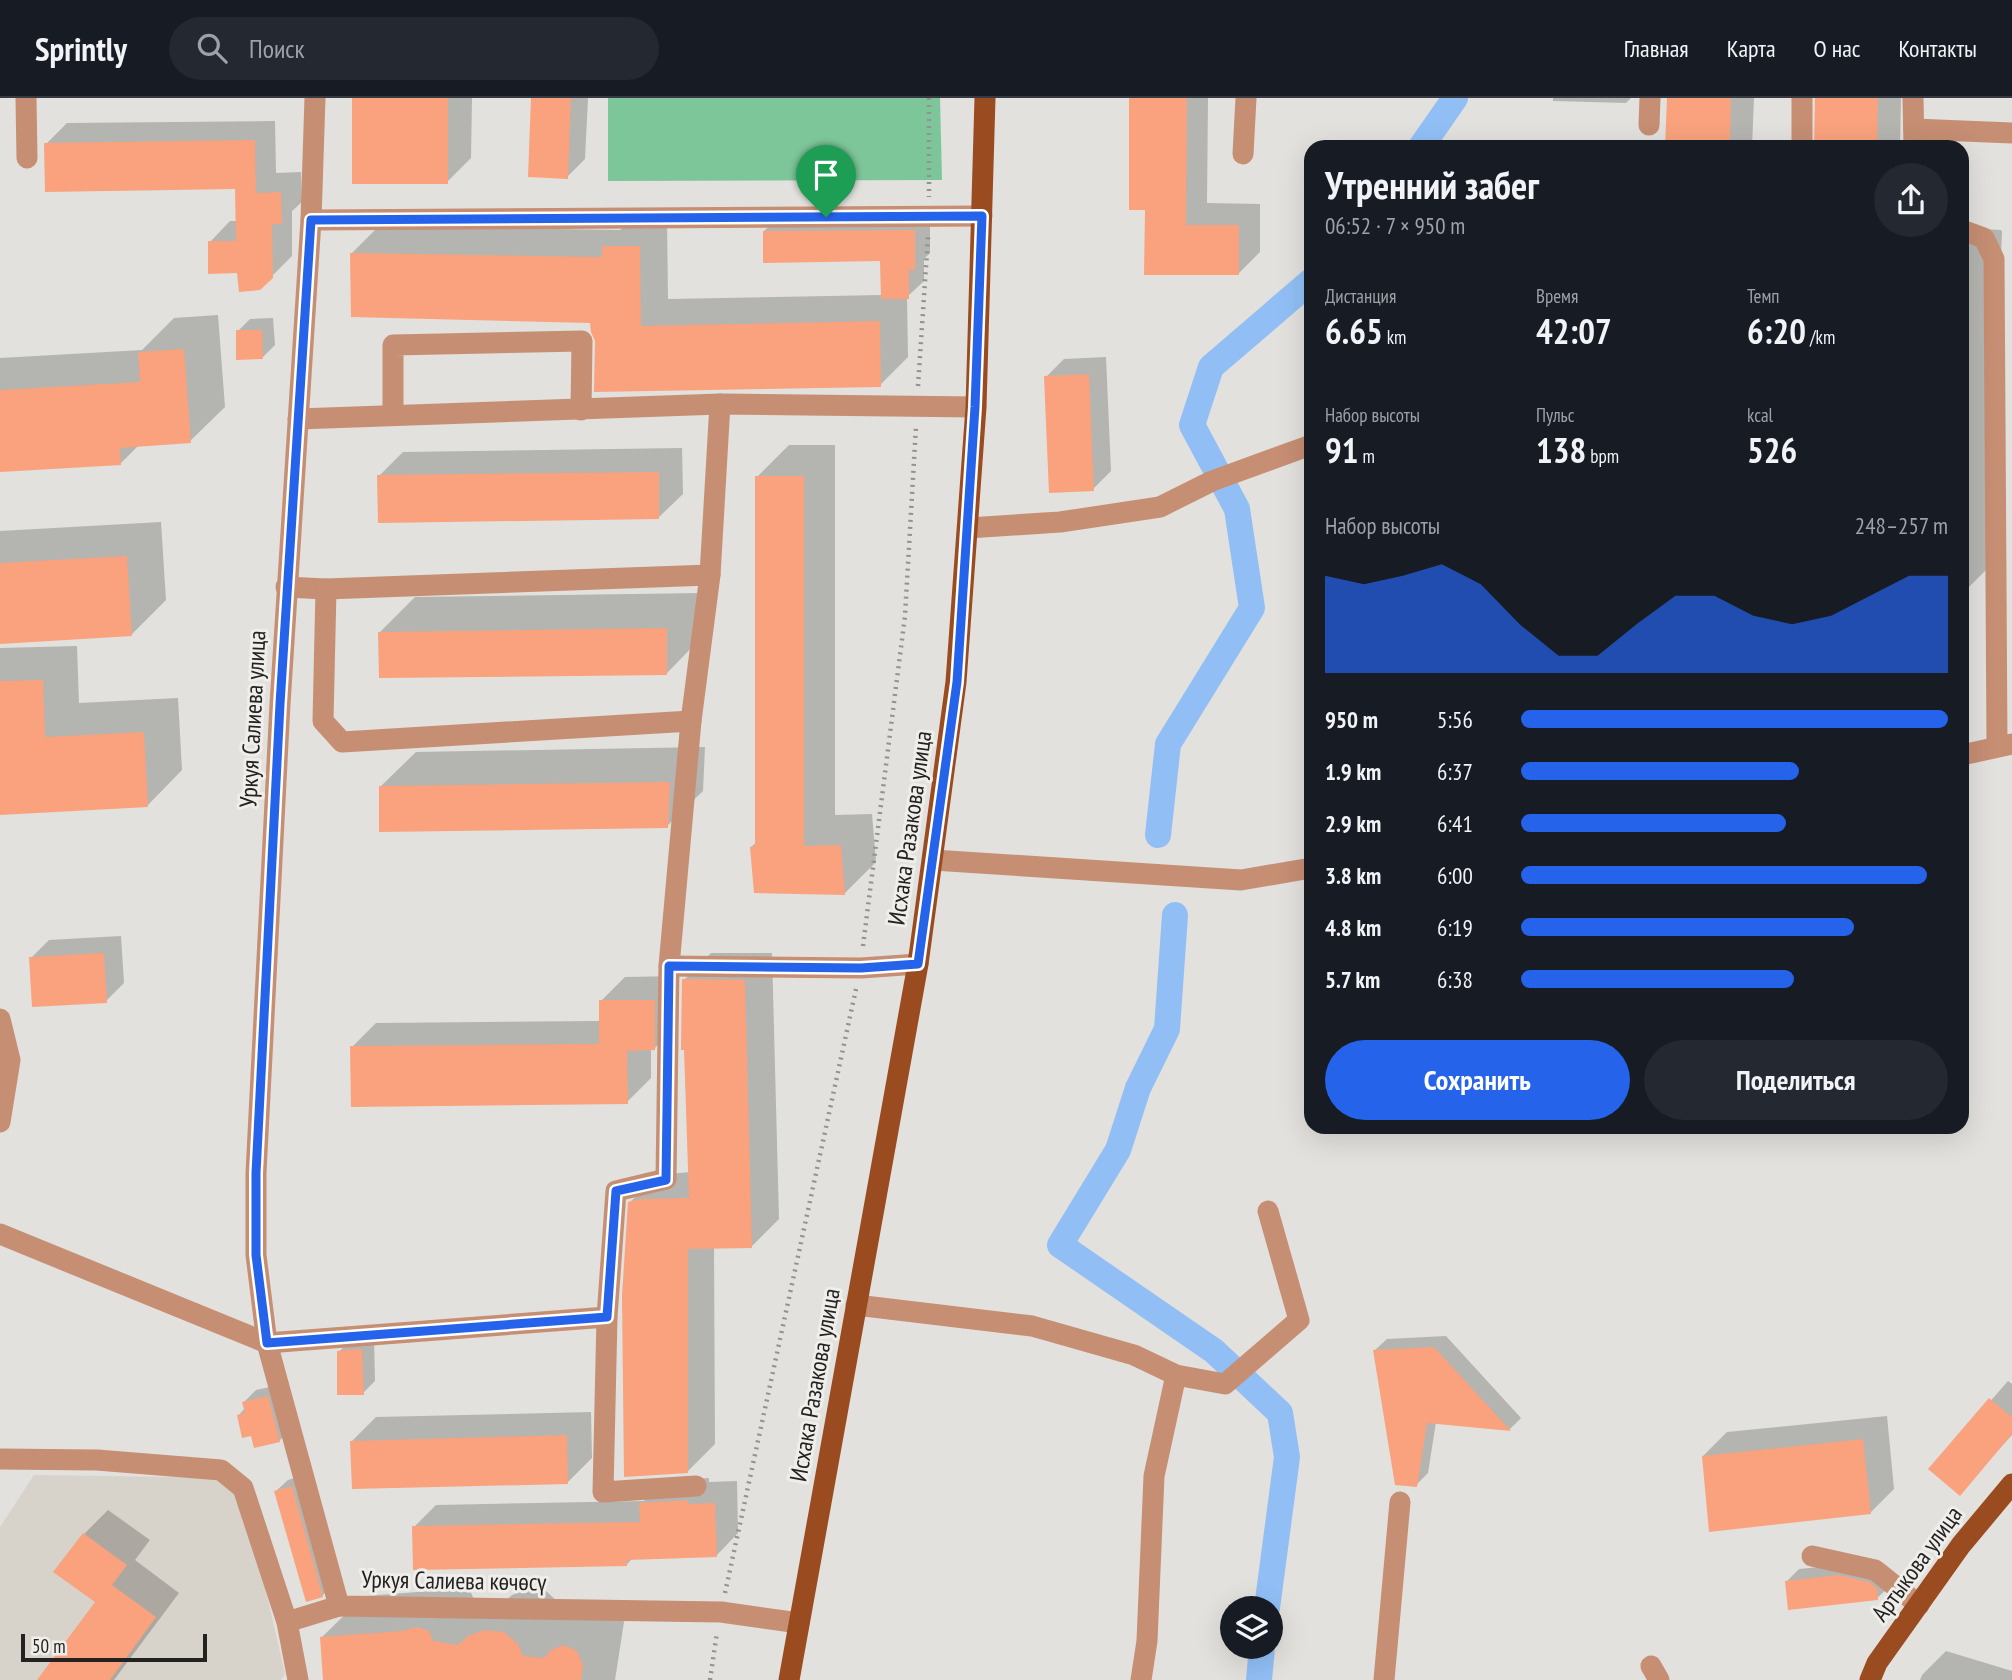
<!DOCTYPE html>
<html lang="ru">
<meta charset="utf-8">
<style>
body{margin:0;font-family:"PT Sans Narrow",sans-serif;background:#242831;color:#f1f3f6;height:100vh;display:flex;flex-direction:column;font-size:26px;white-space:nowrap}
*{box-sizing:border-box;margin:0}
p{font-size:23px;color:#9ea1a6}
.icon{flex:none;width:38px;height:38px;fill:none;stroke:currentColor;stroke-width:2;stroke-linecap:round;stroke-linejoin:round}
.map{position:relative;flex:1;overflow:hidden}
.drawer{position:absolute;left:1304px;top:42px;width:665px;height:994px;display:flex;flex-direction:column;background:#171b24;border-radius:21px;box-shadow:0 7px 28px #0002}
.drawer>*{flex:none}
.buttons{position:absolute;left:1220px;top:1498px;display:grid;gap:14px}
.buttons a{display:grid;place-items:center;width:63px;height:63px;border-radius:50%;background:#171b24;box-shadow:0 7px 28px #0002;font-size:35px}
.scale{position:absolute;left:21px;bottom:18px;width:186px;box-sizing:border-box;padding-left:7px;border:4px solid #232221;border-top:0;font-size:19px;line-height:24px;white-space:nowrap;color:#232221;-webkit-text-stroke:5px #efeeea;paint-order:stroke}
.pin{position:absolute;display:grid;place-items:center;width:60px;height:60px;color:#fff;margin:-72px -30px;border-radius:50% 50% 50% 0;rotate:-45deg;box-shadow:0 0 7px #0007}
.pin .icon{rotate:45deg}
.round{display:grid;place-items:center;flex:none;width:74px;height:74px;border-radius:37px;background:#242831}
.overview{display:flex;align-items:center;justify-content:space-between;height:119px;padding:0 21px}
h1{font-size:38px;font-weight:600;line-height:52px}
.figures{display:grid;grid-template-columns:repeat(3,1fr);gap:10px;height:119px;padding:7px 21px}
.figures div{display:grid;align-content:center}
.figures b{font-size:35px;font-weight:600}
.figures small{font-size:19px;font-weight:400}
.figures p{font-size:19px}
.chart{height:196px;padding:14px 21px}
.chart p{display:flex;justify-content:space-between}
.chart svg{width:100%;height:126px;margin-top:7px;fill:#2563eb;opacity:.7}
.primary-button{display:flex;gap:14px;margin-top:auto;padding:14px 21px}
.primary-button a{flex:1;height:80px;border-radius:42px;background:#2563eb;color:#fff;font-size:28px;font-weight:600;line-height:80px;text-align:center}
.primary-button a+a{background:#242831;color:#f1f3f6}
ul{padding:0 21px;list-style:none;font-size:23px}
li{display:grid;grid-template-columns:112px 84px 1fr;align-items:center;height:52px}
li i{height:18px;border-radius:9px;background:#2563eb}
header{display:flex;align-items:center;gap:42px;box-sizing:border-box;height:98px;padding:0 35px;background:#171b24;border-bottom:2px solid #363941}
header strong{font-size:33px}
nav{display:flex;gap:38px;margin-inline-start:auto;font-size:24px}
.search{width:490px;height:63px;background:#242831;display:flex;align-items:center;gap:18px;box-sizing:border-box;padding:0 24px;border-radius:38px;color:#9ea1a6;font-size:26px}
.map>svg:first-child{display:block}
</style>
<header>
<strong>Sprintly</strong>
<div class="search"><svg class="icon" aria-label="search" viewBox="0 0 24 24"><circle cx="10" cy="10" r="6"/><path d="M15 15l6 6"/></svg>Поиск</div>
<nav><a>Главная</a><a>Карта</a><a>О нас</a><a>Контакты</a></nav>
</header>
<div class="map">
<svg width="2012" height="1582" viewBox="0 0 2012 1582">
<rect width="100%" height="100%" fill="#e2e1dd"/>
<path fill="#d8d3ca" d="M34 1377 240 1380 285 1576 281 1582H0V1429Z"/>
<path fill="#7dc699" d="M608 0H940L942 82 608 83Z"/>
<g fill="#0003">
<path d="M354 0H472L471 60 447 84Z"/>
<path d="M533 0H588L585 61 567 79Z"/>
<path d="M1131 0H1208L1207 105 1260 106V154L1238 176 1146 110Z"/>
<path d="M1553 0H1631L1626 5 1553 3Z"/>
<path d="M1669 0H1754L1752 49H1667Z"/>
<path d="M1817 0H1901L1900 49H1816Z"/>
<path d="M275 23 276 75 301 74 302 104 292 113V158L259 191 238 174 210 144 230 123H237V89L46 46 67 25Z"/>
<path d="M930 117V155L924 161V183L907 199 908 259 880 287 597 243 592 223 352 155 379 128 620 132 631 121H667L668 201 882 197V161L764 133 780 118Z"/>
<path d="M1962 130 2001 132 2002 134 1989 469 1965 493H1962Z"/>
<path d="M218 217 225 309 190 343 139 347 120 366 0 372V260L142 252 174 220Z"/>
<path d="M273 220 275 247 263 259 238 233 250 221Z"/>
<path d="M1106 259 1111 373 1093 391 1046 279 1064 261Z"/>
<path d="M789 347H835V717L872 716 876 764 844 796 751 749 757 744V379Z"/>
<path d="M682 350 683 396 658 420 379 378 403 354Z"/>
<path d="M161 424 166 502 131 537 0 544V433Z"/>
<path d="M701 495 702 539 667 575 380 534 415 499Z"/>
<path d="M77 548 79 605 178 600 182 672 148 707 0 715V550Z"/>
<path d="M705 649 703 693 667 728 380 689 416 654Z"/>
<path d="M121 838 124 885 106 903 31 860 49 842Z"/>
<path d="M711 855H772L779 1121 752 1148 714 1149 715 1346 687 1374 630 1104 658 1077 690 1074 684 882Z"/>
<path d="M679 878 678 926 654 951H651V980L627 1004 352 949 376 925 601 923V903L625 879Z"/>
<path d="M1446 1238 1521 1320 1510 1331 1436 1324 1428 1375 1416 1387 1375 1252 1387 1241Z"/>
<path d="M374 1240 375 1283 363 1295 339 1254 350 1242Z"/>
<path d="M2008 1283 2012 1286V1337L1959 1395 1931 1371Z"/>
<path d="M279 1287 291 1331 279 1343 253 1336 239 1317 245 1310 244 1304 256 1292Z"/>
<path d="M591 1314 592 1360 568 1384 352 1343 376 1319Z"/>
<path d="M1887 1318 1894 1391 1870 1415 1703 1358 1727 1334Z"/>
<path d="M304 1377 334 1486 322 1498 276 1393 288 1382Z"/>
<path d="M709 1380V1384L737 1383 738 1435 716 1458 633 1460 626 1467 414 1429 436 1407 644 1403 663 1383Z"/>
<path d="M108 1412 150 1442 135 1462 179 1495 114 1582H40L98 1504 84 1436Z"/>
<path d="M1850 1466 1889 1489 1877 1500 1787 1483 1799 1471Z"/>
<path d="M460 1488 470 1492 474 1502 501 1506 512 1497 527 1491 546 1493 559 1505 619 1512 624 1524 615 1582H325L322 1539 364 1498 445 1492Z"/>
<path d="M1946 1553 2012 1573V1582H1920L1922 1577Z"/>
</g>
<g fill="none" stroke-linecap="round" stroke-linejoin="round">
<g stroke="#91bff5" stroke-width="26">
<path d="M1421 49 1455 0"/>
<path d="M1158 737 1168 646 1252 510 1237 411 1192 327 1211 269 1311 183"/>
<path d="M1175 817 1167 931 1138 990 1118 1052 1060 1147 1214 1253 1280 1315 1287 1359 1267 1510"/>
<path d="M1259 1582 1262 1549"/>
</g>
</g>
<g fill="#f9a27d">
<rect x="352" y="0" width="96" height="86"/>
<path d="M531 0H571L568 81 528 79Z"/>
<path d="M1129 0H1187L1186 127H1239V177H1144L1145 112H1129Z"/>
<path d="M1667 0H1731L1730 49H1665Z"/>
<path d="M1815 0H1878L1877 49H1814Z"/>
<path d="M255 42 256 95 281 94 282 126H272L273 180 260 192 239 194 237 175 208 176V143H236L235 91 45 94 44 45Z"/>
<path d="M915 132V172H909V201H881L880 163 763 165V133Z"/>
<path d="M602 148H640L641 228 880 223 881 289 594 294 595 243 591 234 590 225 351 219 350 155 602 159Z"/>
<path d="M236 232H262L263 261 236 262Z"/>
<path d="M184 251 191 345 120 350 121 367 0 374V292L140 284 138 254Z"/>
<path d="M1089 276 1094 393 1049 395 1044 278Z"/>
<path d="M659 374V421L378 425 377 377Z"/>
<path d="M755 378H804V748L841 747 845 797 754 795 750 749 755 748Z"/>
<path d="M127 458 132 538 0 546V465Z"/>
<path d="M667 530V577L379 580 378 534Z"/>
<path d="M43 582 45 639 144 634 148 709 0 717V583Z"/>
<path d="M670 684 668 730 379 734V688Z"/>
<path d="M104 855 107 905 32 909 29 859Z"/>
<path d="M682 881 745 882 752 1150 688 1151V1375L624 1379 622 1198 628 1104 640 1101 689 1100 684 952H681Z"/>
<path d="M599 902H655V952L627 953 628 1006 351 1009 350 948 599 946Z"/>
<path d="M1434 1249 1511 1333 1427 1325 1417 1389 1395 1387 1373 1252Z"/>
<path d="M362 1251 364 1297H337V1253Z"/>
<path d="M268 1298 280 1344 254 1350 251 1338 242 1340 237 1317 245 1315 242 1304Z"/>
<path d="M1989 1300 2012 1319V1336L1960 1398 1928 1371Z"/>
<path d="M567 1337 568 1386 352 1391 350 1343Z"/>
<path d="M1863 1341 1871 1416 1709 1434 1702 1358Z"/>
<path d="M292 1388 323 1499 306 1504 274 1393Z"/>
<path d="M688 1402V1406L715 1405 717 1459 627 1462V1468L413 1472 412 1428 640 1424 639 1405Z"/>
<path d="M83 1435 127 1467 112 1487 156 1519 110 1582H37L95 1504 53 1474Z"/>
<path d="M1838 1477 1869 1484 1877 1490 1878 1502 1788 1512 1785 1483Z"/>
<path d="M417 1529 429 1533 433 1543 458 1547 468 1538 484 1532 504 1534 518 1546 523 1558 544 1560 551 1552 564 1547 577 1553 583 1567 581 1582H323L320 1539 402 1533Z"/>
</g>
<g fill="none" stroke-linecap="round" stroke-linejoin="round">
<g stroke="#939290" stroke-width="4.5" stroke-dasharray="2 5" stroke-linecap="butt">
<path d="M929 0V99"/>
<path d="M918 288 928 139"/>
<path d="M863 848 905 518 916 328"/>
<path d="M725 1495 856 891"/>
<path d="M710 1582 717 1534"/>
</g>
<g stroke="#c68e73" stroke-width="21">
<path d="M26 0 27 60"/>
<path d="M315 0 311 122 280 606 256 1075V1157L267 1245 339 1508 721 1514 799 1525"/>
<path d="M1802 0V42"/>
<path d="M1913 0 1914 49"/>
<path d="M1649 27 1650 0"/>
<path d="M1914 31 2012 35"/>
<path d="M1243 56 1246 0"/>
<path d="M311 122 982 118"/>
<path d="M1962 132 1984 140 1994 161 1997 648"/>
<path d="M393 317V247L582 243 581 312"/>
<path d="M298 321 720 306 976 309"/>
<path d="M968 430 1060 424 1160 409 1212 383 1311 347"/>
<path d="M286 489 326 491 710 477"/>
<path d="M326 491 323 623 342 644 691 623"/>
<path d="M1962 657 2012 646"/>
<path d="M933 762 1241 782 1311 770"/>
<path d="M669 868 861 870 918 866"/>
<path d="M0 921 10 962 0 1024"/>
<path d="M0 1136 267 1245 607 1219"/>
<path d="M856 1207 1032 1228 1134 1257 1176 1277 1225 1286 1299 1222 1268 1113"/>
<path d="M0 1361 97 1362 221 1372 243 1390 287 1524"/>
<path d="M696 1388 603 1394 607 1219 616 1093 666 1081 669 868 691 623 710 477 720 306"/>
<path d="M1812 1458 1875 1472 1919 1507"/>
<path d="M1651 1568 1659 1582"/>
<path d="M298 1582 287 1524 339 1508"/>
<path d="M1141 1582 1147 1543 1154 1378 1176 1277"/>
<path d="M1384 1582 1400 1404"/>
</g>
<g stroke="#9a4b20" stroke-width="21">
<path d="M789 1582 918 866 956 584 976 309 985 0"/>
<path d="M1870 1582 1877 1565 1961 1447 2012 1386"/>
</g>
</g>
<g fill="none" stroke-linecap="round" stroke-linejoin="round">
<defs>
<path id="route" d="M982 118 975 309 957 584 918 866 861 870 669 868 666 1082 616 1093 607 1219 267 1245 256 1157V1075L280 606 311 122Z"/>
</defs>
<use href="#route" stroke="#fff" stroke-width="14"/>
<use href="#route" stroke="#2563eb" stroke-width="9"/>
</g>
<g text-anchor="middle" stroke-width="6" stroke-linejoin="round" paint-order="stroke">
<g font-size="24" fill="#232221" stroke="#efeeea">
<text transform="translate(253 621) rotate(-87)" y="8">Уркуя Салиева улица</text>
<text transform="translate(910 730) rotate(-82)" y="8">Исхака Разакова улица</text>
<text transform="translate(815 1287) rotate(-80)" y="8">Исхака Разакова улица</text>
<text transform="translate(1917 1466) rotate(-54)" y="8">Артыкова улица</text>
<text transform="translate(454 1483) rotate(1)" y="8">Уркуя Салиева көчөсү</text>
</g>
</g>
</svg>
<div class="buttons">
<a><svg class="icon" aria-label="layers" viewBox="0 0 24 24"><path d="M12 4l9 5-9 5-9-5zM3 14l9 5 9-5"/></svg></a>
</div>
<div class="scale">50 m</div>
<div class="pin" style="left:826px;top:119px;background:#1e9e55"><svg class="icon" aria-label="arrive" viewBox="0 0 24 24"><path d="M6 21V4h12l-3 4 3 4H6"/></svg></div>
<section class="drawer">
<div class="overview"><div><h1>Утренний забег</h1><p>06:52 · 7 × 950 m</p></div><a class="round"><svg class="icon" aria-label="share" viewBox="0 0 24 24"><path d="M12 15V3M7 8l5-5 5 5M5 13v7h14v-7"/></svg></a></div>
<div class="figures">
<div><p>Дистанция</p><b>6.65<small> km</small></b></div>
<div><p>Время</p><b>42:07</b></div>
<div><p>Темп</p><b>6:20<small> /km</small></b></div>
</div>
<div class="figures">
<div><p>Набор высоты</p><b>91<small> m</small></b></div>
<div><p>Пульс</p><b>138<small> bpm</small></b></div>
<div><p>kcal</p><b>526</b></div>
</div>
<div class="chart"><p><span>Набор высоты</span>248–257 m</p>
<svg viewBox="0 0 160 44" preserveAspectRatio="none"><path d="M0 44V10L10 13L20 10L30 6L40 13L50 27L60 38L70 38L80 27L90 17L100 17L110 24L120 27L130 24L140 17L150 10L160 10V44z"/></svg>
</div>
<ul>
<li><b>950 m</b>5:56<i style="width:100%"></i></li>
<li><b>1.9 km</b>6:37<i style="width:65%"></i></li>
<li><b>2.9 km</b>6:41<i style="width:62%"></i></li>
<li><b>3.8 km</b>6:00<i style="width:95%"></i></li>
<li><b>4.8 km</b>6:19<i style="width:78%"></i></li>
<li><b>5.7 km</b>6:38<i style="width:64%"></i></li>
</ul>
<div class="primary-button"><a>Сохранить</a><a>Поделиться</a></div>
</section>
</div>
